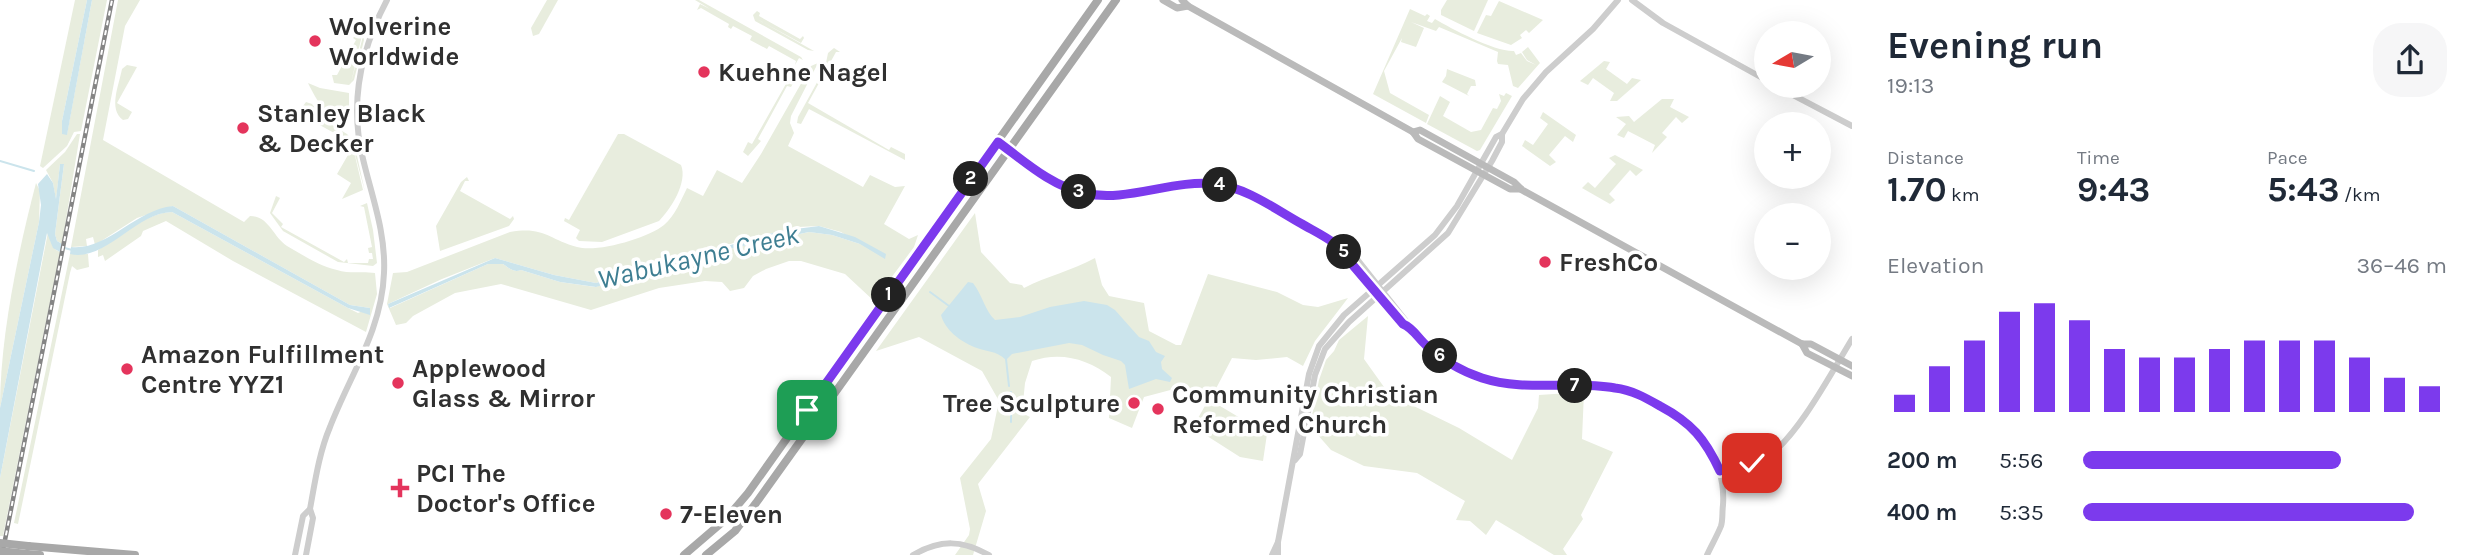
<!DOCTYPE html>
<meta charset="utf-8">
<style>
body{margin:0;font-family:Karla,sans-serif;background:#f6f6f7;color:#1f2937;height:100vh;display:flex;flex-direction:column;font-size:26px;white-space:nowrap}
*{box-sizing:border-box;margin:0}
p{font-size:23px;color:#747a83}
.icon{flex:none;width:38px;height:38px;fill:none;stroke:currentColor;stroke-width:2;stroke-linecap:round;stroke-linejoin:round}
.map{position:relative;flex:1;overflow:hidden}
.details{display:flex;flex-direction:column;background:#fff;width:630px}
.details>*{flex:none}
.needle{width:46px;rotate:260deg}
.fabs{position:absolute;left:1754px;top:21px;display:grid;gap:14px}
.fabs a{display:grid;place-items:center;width:77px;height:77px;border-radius:50%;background:#fff;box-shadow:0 7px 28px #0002;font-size:35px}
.pin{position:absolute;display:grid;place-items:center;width:60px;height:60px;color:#fff;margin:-30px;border-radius:14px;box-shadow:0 4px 10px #0006}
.km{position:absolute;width:35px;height:35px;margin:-18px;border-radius:50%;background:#222;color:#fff;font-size:19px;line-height:35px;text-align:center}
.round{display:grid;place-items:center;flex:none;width:74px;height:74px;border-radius:28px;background:#f6f6f7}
.head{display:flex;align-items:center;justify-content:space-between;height:119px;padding:0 35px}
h1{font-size:38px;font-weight:700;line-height:52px}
.stats{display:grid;grid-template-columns:repeat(3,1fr);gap:10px;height:119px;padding:7px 35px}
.stats div{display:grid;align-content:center}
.stats b{font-size:35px;font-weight:700}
.stats small{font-size:19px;font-weight:400}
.stats p{font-size:19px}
.chart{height:196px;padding:14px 35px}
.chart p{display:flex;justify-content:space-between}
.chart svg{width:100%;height:126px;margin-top:7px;stroke:#7c3aed;stroke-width:6}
ul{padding:0 35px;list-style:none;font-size:23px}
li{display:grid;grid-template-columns:112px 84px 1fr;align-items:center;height:52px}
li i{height:18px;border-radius:9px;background:#7c3aed}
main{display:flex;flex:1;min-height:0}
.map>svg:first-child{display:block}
</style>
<main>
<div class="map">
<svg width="1852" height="555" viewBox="0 0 1852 555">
<rect width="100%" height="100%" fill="#fff"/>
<g fill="#e8edde" fill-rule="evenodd">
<path d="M75 0H87L62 121 67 134 92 0H107L81 131 74 132 67 146 43 168 40 166Z"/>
<path d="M118 0H140L125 26 103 140 244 222 250 216C269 216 273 237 287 246 303 255 319 266 337 270 349 274 363 271 375 273L377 294 366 332 233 261 166 221 143 231 141 236 105 261 103 255 98 257V250C120 236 145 213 172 212L348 308 358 313 370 308 350 305 173 206 137 218 95 245 93 237 86 239 87 246 71 247Z"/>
<path d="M547 0H558L539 34 533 36 531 28Z"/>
<path d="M695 0H699L801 57 803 60 799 58 795 65 796 61 769 46 767 49 750 40 752 36 733 26 731 29 728 27 729 24 701 8 697 10 700 4 710 9Z"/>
<path d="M1447 0H1488L1474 31 1441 15V10Z"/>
<path d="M1499 1 1543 20 1529 33 1526 30 1520 35 1522 38 1511 45 1477 33 1486 15 1491 16Z"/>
<path d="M1410 9 1425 16 1427 14 1430 16 1427 21 1432 23 1435 19C1452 29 1495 52 1514 51L1516 55 1521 53 1527 61 1536 65 1527 60 1522 52 1528 47 1540 63 1518 88 1513 86 1508 65 1498 64 1497 61 1498 52 1439 27 1436 31 1411 22 1424 28 1416 47 1401 42 1402 38 1384 71 1390 93 1429 115 1426 123 1373 94Z"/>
<path d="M757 11 760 13 759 16 800 39 803 36 804 38 801 43 757 19 814 51 808 50 755 21 753 15Z"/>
<path d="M357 34 362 35 351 83 363 36 364 40 354 80 349 85 334 83 332 75H337L356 40 353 38Z"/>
<path d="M834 48 840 52H836L808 103 889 150 891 147 905 154V160L809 109 801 124 797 123 798 117 825 68 828 53Z"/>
<path d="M1604 61 1610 62 1606 69 1627 84 1632 78 1641 80 1617 101H1610L1614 93 1593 78 1588 85 1580 81Z"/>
<path d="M818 63 791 116 790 123 794 133 788 146 863 187 870 175 895 187 905 186 884 224 909 239 918 235 914 247 874 301 845 274 801 261H789L766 269 753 276 744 288 730 291 722 282 705 281 659 288 591 310 501 284 455 293 413 316 406 323 396 325 387 304 393 273 407 272 510 232C544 226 548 239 577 247 597 253 648 238 664 225 675 216 681 200 687 188L703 196 717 170 742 183 761 154 811 66ZM819 226 841 232 884 259 860 244 832 235 809 232 715 252 595 287 560 282 521 270C513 273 509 268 503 264H488L390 308 388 304 442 279 495 258 554 275 596 283 751 238 798 227Z"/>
<path d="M127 65 137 67 117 103 132 112 128 119 123 120C108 109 119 85 122 69Z"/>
<path d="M783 66 796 71 797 76 791 87 787 86 758 139 761 141 748 156 743 152 748 142 752 144 791 75 780 70Z"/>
<path d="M1447 69 1475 80 1476 86H1471L1467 94 1469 96 1442 82 1446 76Z"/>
<path d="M308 83 320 88 349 93V122C329 125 315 97 308 83Z"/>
<path d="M1506 93 1512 96 1480 150 1477 151 1427 124 1440 96 1450 102 1443 116 1471 132 1481 130 1493 108 1497 109 1501 101 1499 94 1504 96Z"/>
<path d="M1662 99H1674L1670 107 1689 117 1682 123 1676 117 1662 133 1667 137 1652 153 1655 145 1628 131 1624 138 1617 135 1626 124 1616 117 1629 116 1634 122Z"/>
<path d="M306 102 312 104 324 120 347 134 354 142 365 192 352 143 363 190 342 199 351 183 337 174 348 155 345 139 298 113Z"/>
<path d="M1543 112 1576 135 1573 142 1565 136 1549 155 1556 162 1550 166 1522 146 1525 140 1533 145 1548 124 1540 118Z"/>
<path d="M77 134H80L62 244 57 241 55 234 64 164H60L56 200 53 183 46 170 65 152Z"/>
<path d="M618 134H624L681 165C688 182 671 209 659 221L602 242 579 241 576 238 580 230 564 221 565 218 569 220Z"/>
<path d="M1615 155 1643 170 1636 176 1630 170 1609 194 1615 200 1610 204 1582 188 1588 182 1595 188 1616 164 1609 158Z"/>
<path d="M467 177 469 181H465L460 191 510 219 513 216 514 219 509 226 440 251 436 226 461 182Z"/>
<path d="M36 183 40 191 39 222 0 408C0 337 18 252 36 183Z"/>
<path d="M276 196 280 198 272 213 283 224 281 227 344 262 347 259 348 263H368L369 259H373L372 253H369L368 248 372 247 364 207 360 206 367 203 373 230 377 263 373 266 338 262 283 231 270 213Z"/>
<path d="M975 213 981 252 1010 283 1022 285 1024 288C1047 276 1071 271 1095 258L1102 285 1109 296 1144 303 1149 331 1176 345H1181L1208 274 1277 292 1303 305 1318 307 1348 298 1315 341 1303 366 1287 357 1256 360 1232 358 1210 400 1267 434 1263 461 1240 457 1193 427 1206 404 1178 388 1144 397 1132 428 1109 418 1111 377C1088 359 1061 351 1032 361L1025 383 1022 413 1030 417 978 484 986 511 973 555H955L969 535 970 529 960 478 991 439 999 401 982 371 919 337 876 351Z"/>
<path d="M48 232 56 250 60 252 3 536H0V478Z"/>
<path d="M70 254H88L89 267 77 270 72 266 70 273 18 524 14 523Z"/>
<path d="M1368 316 1364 359 1389 394 1459 428 1512 460 1538 408 1539 395 1584 392 1582 439 1613 452 1581 515 1583 519 1563 549 1567 555H1554L1496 520 1486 535 1470 521 1456 520 1465 501 1417 473 1364 466 1331 450 1310 426 1319 380 1326 360 1334 351 1339 340Z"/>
</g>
<g fill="#cbe4ec">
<path d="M87 0H92L67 135 62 134V121Z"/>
<path d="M60 164H64L55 234 57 241 62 244 60 252 53 248 47 233 0 478V408L39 222 41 205 38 184 47 174 53 183 56 199Z"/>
<path d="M173 206 350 305 370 308V315L348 308 172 212C135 213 106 262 70 254L71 247C107 251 135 210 173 206Z"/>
<path d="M819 226 855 237 886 254 885 259 860 244 832 235 809 232 715 252 596 287 560 282 521 270C513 273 509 268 503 264H488L389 308 388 304 495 258 554 275 596 283 780 231Z"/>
<path d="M968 282 973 283C982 294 985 311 995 320L1020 317 1050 307 1084 301 1107 305 1115 310 1139 337 1149 341 1156 352 1165 356 1161 362 1162 369 1172 378 1170 382 1156 379 1129 389 1125 365 1121 361 1103 355 1082 345 1069 343 1012 354 1006 360C996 350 986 352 974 347 960 341 945 330 941 315Z"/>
</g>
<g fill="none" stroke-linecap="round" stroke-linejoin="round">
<g stroke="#cbe4ec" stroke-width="2">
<path d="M0 161 34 171"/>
<path d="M61 247 72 250"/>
<path d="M930 292 949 306"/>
<path d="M1006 359 1009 386"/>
<path d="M1011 392V422"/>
</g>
<g stroke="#cdcdcd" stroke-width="6">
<path d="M1632 0 1663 23 1766 80"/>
<path d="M1776 86 1852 126"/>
<path d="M998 142C1024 161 1051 186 1084 193 1127 203 1172 179 1216 184 1247 188 1275 210 1302 224 1319 234 1344 244 1351 263L1403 324 1409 327"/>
<path d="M1349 257 1357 259 1422 341 1443 358 1466 372 1492 381 1519 385 1612 387C1630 390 1645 398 1661 407 1699 427 1726 460 1723 505 1722 512 1723 520 1721 526 1717 536 1711 546 1707 555"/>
<path d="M1295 460 1300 454 1315 375 1325 349 1349 322 1448 233 1492 161 1502 142V134L1523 99 1546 72 1593 29 1618 0"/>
<path d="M1720 471C1735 467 1754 465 1767 457 1797 438 1833 370 1852 339"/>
<path d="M1278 542V555"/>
<path d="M295 555 303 516 310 509C315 482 319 453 330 427 350 375 382 330 384 273 386 233 372 197 363 159 349 103 361 49 387 0"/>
<path d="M306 555 313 518 310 509"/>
<path d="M913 555C941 539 962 540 989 555"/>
<path d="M1272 555 1278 542 1309 374 1319 346 1344 315 1435 235 1457 206 1496 137 1502 134"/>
</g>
<g stroke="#bababa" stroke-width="7">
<path d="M1163 0 1177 8 1188 6"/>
<path d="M1182 0 1188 6 1413 132 1418 139 1510 189H1521"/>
<path d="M1413 132 1420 130 1514 182 1522 190 1802 344H1811L1852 366"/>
<path d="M1802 344 1807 353 1852 376"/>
</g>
<g stroke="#a8a8a8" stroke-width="8">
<path d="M28 546 135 555"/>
<path d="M27 554 40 555"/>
<path d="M684 555 726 519 748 493 1098 0"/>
<path d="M706 555 735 531 756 503 1116 0"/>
</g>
<defs>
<path id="rail" d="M2 555 112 0"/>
</defs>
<use href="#rail" stroke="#858585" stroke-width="4.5"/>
<use href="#rail" stroke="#fff" stroke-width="2" stroke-dasharray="5" stroke-linecap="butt"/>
<g stroke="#a8a8a8" stroke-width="8">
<path d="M0 543 28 546"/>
<path d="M0 551 27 554"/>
</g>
</g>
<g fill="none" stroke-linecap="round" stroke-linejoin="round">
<defs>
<path id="route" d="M807 410 998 142C1024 161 1051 186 1084 193 1127 203 1172 179 1216 184 1247 188 1275 209 1302 224 1319 234 1343 244 1351 263L1403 324C1413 328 1418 338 1426 345 1442 360 1461 371 1482 378 1525 392 1571 380 1615 388 1632 390 1646 398 1660 406 1692 423 1705 439 1720 471L1752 463"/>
</defs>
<use href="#route" stroke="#fff" stroke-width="14"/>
<use href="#route" stroke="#7c3aed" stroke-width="9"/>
</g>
<g fill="#e4345c" stroke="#fff" stroke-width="2.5">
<circle cx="315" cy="41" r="7"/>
<circle cx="704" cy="72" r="7"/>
<circle cx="243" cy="128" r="7"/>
<circle cx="1545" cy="262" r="7"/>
<circle cx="127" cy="369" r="7"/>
<circle cx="398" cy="383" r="7"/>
<circle cx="1134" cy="403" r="7"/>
<circle cx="1158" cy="409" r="7"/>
<path d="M396.5 477.5h7v7h7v7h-7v7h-7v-7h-7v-7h7z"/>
<circle cx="666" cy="514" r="7"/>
</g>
<g text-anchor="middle" stroke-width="7" stroke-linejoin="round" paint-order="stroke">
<g font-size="26" font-weight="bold" fill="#303030" stroke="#fff" text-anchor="start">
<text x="329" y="35">Wolverine<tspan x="329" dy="30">Worldwide</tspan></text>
<text x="718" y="81">Kuehne Nagel</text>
<text x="257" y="122">Stanley Black<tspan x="257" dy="30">&amp; Decker</tspan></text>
<text x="1559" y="271">FreshCo</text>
<text x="141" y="363">Amazon Fulfillment<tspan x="141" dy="30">Centre YYZ1</tspan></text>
<text x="412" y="377">Applewood<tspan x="412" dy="30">Glass &amp; Mirror</tspan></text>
<text x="1172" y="403">Community Christian<tspan x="1172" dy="30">Reformed Church</tspan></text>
<text x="1120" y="412" text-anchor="end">Tree Sculpture</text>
<text x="416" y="482">PCI The<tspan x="416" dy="30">Doctor's Office</tspan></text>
<text x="680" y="523">7-Eleven</text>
</g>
<g font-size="28" font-style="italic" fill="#3e7e92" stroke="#fff">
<text transform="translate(698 256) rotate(-13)" y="10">Wabukayne Creek</text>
</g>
</g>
</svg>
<div class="fabs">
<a><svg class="needle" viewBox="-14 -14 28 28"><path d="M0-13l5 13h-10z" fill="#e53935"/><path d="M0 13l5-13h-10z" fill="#747a83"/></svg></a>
<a>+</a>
<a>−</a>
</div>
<div class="pin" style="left:807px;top:410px;background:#1e9e55"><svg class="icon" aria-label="arrive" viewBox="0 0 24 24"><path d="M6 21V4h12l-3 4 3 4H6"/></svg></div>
<div class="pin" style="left:1752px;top:463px;background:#d93025"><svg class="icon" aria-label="check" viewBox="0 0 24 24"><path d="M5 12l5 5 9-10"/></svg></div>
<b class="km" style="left:889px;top:295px">1</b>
<b class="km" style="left:971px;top:179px">2</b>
<b class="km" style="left:1079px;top:192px">3</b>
<b class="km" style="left:1220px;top:185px">4</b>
<b class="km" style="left:1344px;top:252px">5</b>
<b class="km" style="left:1440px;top:356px">6</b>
<b class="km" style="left:1575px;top:386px">7</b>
</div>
<section class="details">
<div class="head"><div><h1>Evening run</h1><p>19:13</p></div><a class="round"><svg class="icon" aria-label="share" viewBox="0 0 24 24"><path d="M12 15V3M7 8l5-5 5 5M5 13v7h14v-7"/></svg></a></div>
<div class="stats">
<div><p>Distance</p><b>1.70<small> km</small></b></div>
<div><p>Time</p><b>9:43</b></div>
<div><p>Pace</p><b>5:43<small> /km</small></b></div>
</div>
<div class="chart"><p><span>Elevation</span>36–46 m</p>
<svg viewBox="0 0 160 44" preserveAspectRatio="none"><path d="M5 44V38M15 44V28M25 44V19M35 44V9M45 44V6M55 44V12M65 44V22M75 44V25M85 44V25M95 44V22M105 44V19M115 44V19M125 44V19M135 44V25M145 44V32M155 44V35"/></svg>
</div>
<ul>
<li><b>200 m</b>5:56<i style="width:71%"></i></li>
<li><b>400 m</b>5:35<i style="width:91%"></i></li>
</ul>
</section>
</main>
